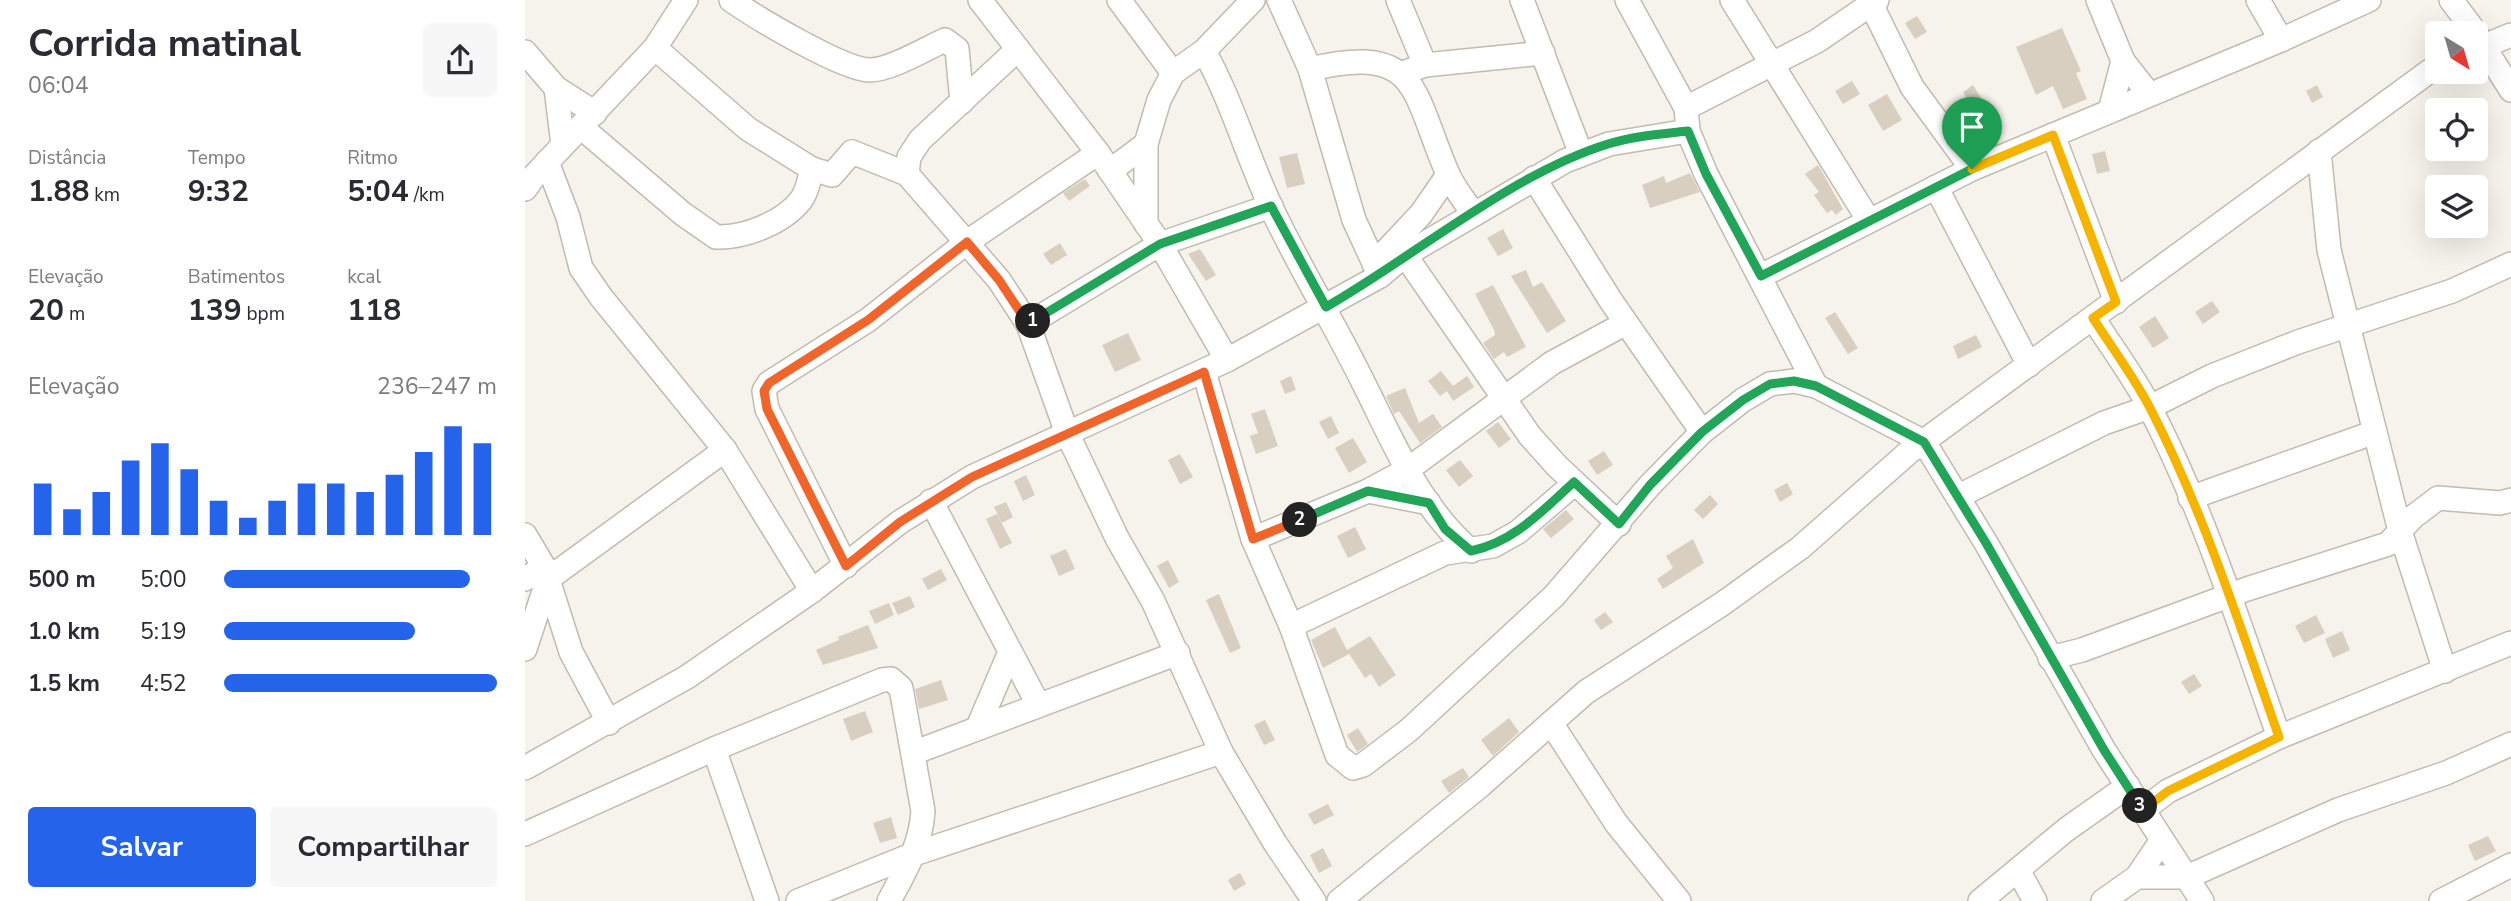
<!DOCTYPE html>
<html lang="pt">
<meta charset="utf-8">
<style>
body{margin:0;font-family:"Nunito Sans",sans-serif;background:#f7f7f7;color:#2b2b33;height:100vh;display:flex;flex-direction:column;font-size:26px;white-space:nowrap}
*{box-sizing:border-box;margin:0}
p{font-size:23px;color:#7c7c81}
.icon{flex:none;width:38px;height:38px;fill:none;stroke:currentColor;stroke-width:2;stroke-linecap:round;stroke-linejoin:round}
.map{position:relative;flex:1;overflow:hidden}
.side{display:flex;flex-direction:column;background:#fff;width:525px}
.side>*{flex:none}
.needle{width:46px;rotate:143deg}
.fabs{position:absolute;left:1900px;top:21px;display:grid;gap:14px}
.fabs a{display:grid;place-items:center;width:63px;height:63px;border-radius:7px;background:#fff;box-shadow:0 7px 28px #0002;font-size:35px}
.pin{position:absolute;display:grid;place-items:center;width:60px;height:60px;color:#fff;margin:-72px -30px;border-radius:50% 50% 50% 0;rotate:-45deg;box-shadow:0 0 7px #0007}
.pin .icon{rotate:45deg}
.km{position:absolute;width:35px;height:35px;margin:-18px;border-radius:50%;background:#222;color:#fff;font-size:19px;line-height:35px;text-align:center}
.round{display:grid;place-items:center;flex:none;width:74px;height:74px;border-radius:7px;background:#f7f7f7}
.headline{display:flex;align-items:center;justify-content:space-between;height:119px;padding:0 28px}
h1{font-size:38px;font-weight:700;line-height:52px}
.stats{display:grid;grid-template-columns:repeat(3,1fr);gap:10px;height:119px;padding:7px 28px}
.stats div{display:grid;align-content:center}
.stats b{font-size:30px;font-weight:700}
.stats small{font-size:19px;font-weight:400}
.stats p{font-size:19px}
.chart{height:196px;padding:14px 28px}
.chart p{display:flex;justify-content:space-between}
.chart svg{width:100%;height:126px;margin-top:7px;stroke:#2563eb;stroke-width:6}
.primary-button{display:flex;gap:14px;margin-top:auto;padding:14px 28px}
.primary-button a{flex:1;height:80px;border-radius:7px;background:#2563eb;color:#fff;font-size:28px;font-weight:700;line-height:80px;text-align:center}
.primary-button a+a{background:#f7f7f7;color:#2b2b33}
ul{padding:0 28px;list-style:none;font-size:23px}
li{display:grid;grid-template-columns:112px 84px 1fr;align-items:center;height:52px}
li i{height:18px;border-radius:9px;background:#2563eb}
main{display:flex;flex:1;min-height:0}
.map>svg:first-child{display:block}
</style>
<main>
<section class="side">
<div class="headline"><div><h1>Corrida matinal</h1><p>06:04</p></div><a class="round"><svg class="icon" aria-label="share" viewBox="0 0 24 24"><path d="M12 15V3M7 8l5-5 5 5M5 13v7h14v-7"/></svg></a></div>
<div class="stats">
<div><p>Distância</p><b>1.88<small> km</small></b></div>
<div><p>Tempo</p><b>9:32</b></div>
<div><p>Ritmo</p><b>5:04<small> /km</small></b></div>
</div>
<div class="stats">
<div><p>Elevação</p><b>20<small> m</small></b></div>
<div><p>Batimentos</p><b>139<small> bpm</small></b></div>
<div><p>kcal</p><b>118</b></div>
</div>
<div class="chart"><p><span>Elevação</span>236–247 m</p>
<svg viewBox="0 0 160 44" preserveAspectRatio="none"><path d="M5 44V26M15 44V35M25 44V29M35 44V18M45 44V12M55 44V21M65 44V32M75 44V38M85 44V32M95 44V26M105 44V26M115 44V29M125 44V23M135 44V15M145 44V6M155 44V12"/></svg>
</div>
<ul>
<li><b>500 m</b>5:00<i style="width:90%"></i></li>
<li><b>1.0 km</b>5:19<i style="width:70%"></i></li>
<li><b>1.5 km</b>4:52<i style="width:100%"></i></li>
</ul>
<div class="primary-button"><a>Salvar</a><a>Compartilhar</a></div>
</section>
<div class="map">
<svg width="1986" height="901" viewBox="0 0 1986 901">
<rect width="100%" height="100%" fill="#f6f3ec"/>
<g fill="#d8cfc1">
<path d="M1392 16 1402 32 1390 39 1380 23Z"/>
<path d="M1537 28 1556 71 1551 73 1562 99 1538 109 1528 86 1511 95 1491 47Z"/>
<path d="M1327 81 1335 94 1318 104 1310 91Z"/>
<path d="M1448 85 1461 106 1450 112 1438 92Z"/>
<path d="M1792 85 1798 97 1787 103 1781 91Z"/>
<path d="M1362 94 1377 120 1358 131 1343 105Z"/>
<path d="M1580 151 1585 171 1572 174 1567 154Z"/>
<path d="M772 153 780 184 762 188 754 157Z"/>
<path d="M1293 165 1318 209 1311 215 1307 210 1302 213 1289 195 1294 192 1280 174Z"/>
<path d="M1165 173 1175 192 1125 208 1117 185 1139 176 1141 183Z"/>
<path d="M560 179 565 186 544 201 538 193Z"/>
<path d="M978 229 988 248 973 256 962 238Z"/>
<path d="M535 243 542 255 526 265 518 254Z"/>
<path d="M675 249 691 275 681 281 663 254Z"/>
<path d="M1001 270 1008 287 1017 282 1041 321 1022 333 986 276Z"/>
<path d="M968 285 1001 347 982 357 979 352 969 359 958 343 970 335 969 330 950 294Z"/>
<path d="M1687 301 1695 312 1678 324 1670 312Z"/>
<path d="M1310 312 1333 348 1323 354 1300 318Z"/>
<path d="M1630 316 1644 338 1628 348 1614 327Z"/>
<path d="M603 333 616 360 590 372 577 345Z"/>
<path d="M1451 335 1457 347 1433 359 1428 346Z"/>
<path d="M916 371 928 386 942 376 949 387 928 401 922 391 915 396 903 381Z"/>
<path d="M766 376 771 390 760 394 755 381Z"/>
<path d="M880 388 894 423 908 414 917 427 895 443 874 411 869 414 861 396Z"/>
<path d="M740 409 753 446 731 454 725 436 733 433 726 414Z"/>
<path d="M806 416 814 433 803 439 794 422Z"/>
<path d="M973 422 986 439 974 448 961 431Z"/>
<path d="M828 438 842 462 824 473 810 448Z"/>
<path d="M1079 451 1088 465 1072 475 1063 461Z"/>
<path d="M655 454 668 477 655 484 643 460Z"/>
<path d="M935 460 948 476 934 487 921 470Z"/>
<path d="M501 475 510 495 498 501 489 481Z"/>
<path d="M1262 483 1268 494 1255 502 1249 490Z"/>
<path d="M1185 495 1193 504 1178 519 1169 510Z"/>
<path d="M481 502 488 517 477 523 469 507Z"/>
<path d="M1041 510 1049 519 1026 538 1018 529Z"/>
<path d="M472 514 487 543 475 549 461 519Z"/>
<path d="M830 527 841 549 823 558 812 536Z"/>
<path d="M1168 539 1179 563 1138 589 1132 579 1148 568 1141 556Z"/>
<path d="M541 549 550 569 534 576 525 556Z"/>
<path d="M643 560 654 582 644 588 632 566Z"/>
<path d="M416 569 422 580 403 590 397 579Z"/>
<path d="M694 594 716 648 705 653 681 600Z"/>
<path d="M385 596 390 607 373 615 367 603Z"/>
<path d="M364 603 369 615 350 624 344 611Z"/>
<path d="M1080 612 1088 622 1076 630 1069 620Z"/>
<path d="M1791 615 1800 633 1779 643 1770 626Z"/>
<path d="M343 625 353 648 298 665 291 650 314 640 313 637Z"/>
<path d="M810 627 822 650 845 636 871 675 854 687 846 674 840 678 823 652 824 654 798 668 786 640Z"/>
<path d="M1817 631 1825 650 1808 658 1800 639Z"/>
<path d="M1669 674 1677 686 1664 694 1656 682Z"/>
<path d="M416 680 423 700 394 709 390 689Z"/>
<path d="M340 711 348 732 326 741 318 719Z"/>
<path d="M984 718 994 732 968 756 956 740Z"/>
<path d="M740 720 750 740 739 745 729 725Z"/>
<path d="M833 728 843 744 832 752 822 735Z"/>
<path d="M938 768 944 777 924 793 916 781Z"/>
<path d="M803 804 809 815 789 825 783 814Z"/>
<path d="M366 817 372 838 355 843 348 823Z"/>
<path d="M1963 836 1971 851 1950 861 1943 845Z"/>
<path d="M798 848 807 866 794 873 785 855Z"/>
<path d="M715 873 721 884 709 891 703 880Z"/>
</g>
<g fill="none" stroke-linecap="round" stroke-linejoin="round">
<defs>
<g id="minor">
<path d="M206 0C230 17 318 70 345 70 365 70 400 49 420 40L432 49 437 102"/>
<path d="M455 0 573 153 635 244 702 360"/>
<path d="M594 0 648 73"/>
<path d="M754 0 785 69 829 220 855 276"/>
<path d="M873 0 900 65"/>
<path d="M997 0 1056 154"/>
<path d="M1102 0 1161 108 1163 131 1181 174 1291 386"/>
<path d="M1207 0 1343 219"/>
<path d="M1344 0 1387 87 1447 169"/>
<path d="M1573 0 1598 61 1624 94"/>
<path d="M1733 0 1756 40"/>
<path d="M1926 0 1951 33"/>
<path d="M1951 34 1986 90"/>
<path d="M1957 47 1986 35"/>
<path d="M130 48 223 129 287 169 307 175 327 152 382 174 474 280 503 324 542 433 592 538 628 601 696 752 750 843 789 901"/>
<path d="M679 51C707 101 722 156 746 207 774 267 809 323 838 382 868 441 894 507 946 551"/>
<path d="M0 52 31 88 70 113"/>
<path d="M785 69C895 43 887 91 922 172 928 187 939 200 948 213"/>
<path d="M878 73 900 65 1018 53"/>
<path d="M31 88 38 145"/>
<path d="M1161 108 1292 41 1352 0"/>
<path d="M1585 111 1598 61"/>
<path d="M56 127 158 214 191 237C219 238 258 223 276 200 283 191 284 179 287 169"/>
<path d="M1528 135 1591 302"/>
<path d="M1794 151 1804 250 1875 531 1920 671"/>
<path d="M22 162 43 217 56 268 76 297 200 450 287 591"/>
<path d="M585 171 621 144"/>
<path d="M382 174 384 157 395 140 493 49"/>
<path d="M1009 178 1086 301 1177 432"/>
<path d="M1411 187 1504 365"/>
<path d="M0 189 10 175 130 48 161 0"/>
<path d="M621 224V144L634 100 648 73 679 51 728 0"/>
<path d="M880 255 1005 436 1032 466 1094 524"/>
<path d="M849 264 896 214 923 175"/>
<path d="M1236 276 1447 169 1756 40 1844 0"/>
<path d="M1568 318C1587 348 1609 377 1625 408 1679 512 1715 627 1754 737"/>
<path d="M503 324 635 244 746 206"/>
<path d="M679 372 728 539 766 626 812 755 828 768 838 765 884 730 1029 596 1125 485 1177 432 1218 400 1245 384 1269 381 1291 386 1399 442 1461 543 1579 750 1677 901"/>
<path d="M843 491 904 503"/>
<path d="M1434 496 1579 423 1625 407 1687 376 1773 342 1927 291 1986 264"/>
<path d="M1665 498 1850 432"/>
<path d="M406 501 513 704"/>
<path d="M0 535 19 567 46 652 84 723"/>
<path d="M728 539 843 491 882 470 1027 363 1101 323"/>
<path d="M321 566 242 409 239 391 244 383 343 320 442 242 573 153"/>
<path d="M0 579 19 567"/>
<path d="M766 626 920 553 968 546 993 532 1050 483"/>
<path d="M0 649 23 579 200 450"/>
<path d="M1525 658 1557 650 1722 589 1863 544 1888 517 1913 498 1975 503 1986 500"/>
<path d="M1026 723 1091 823 1154 901"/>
<path d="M453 727 485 652"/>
<path d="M189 749 242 901"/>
<path d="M388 753 653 653"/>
<path d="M0 768 162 677 287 591 375 522 447 477 702 360 855 276 880 255 1040 161 1084 144 1163 131"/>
<path d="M1618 810 1643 791 1754 737 1986 643"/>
<path d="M0 834 189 749 357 680 366 679 376 688 398 811C396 845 380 871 364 901"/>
<path d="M1493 870 1510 901"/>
<path d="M1612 877H1662L1813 810 1921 773 1986 744"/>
<path d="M273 901 389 854 696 752"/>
<path d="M814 901 956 785 1061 692 1197 604 1275 548 1384 452 1913 65"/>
<path d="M1455 901 1542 829 1603 786"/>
<path d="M1578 901 1612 877 1637 840"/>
<path d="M1916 901 1986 865"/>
</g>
</defs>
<use href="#minor" stroke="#c2bbae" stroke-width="26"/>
<use href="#minor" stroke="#fff" stroke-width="23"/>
</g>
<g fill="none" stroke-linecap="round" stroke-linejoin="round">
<defs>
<path id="split-1" d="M508 321 635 244 746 206 801 307C890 256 986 174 1083 144 1109 136 1136 134 1163 131L1181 174 1236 276 1447 169"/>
<path id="split-2" d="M508 321 503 324 474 280 442 242 343 320 244 383 239 391 242 409 321 566 375 522 447 477 679 372 728 539 775 520"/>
<path id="split-3" d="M775 520 843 491 904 503 920 529 946 551C989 542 1017 511 1049 482L1094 524 1125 485 1177 432 1218 400 1245 384 1269 381 1291 386 1399 442 1461 543 1579 750 1615 806"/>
<path id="split-4" d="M1447 169 1528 135 1591 302 1568 318C1587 348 1609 377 1625 408 1679 512 1715 627 1754 737L1643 791 1618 810 1615 806"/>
</defs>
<use href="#split-1" stroke="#fff" stroke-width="14"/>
<use href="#split-2" stroke="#fff" stroke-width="14"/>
<use href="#split-3" stroke="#fff" stroke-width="14"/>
<use href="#split-4" stroke="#fff" stroke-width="14"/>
<use href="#split-1" stroke="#22a559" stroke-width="9"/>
<use href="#split-2" stroke="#f0652b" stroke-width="9"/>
<use href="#split-3" stroke="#22a559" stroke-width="9"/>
<use href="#split-4" stroke="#f5b400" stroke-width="9"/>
</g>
</svg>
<div class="fabs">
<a><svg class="needle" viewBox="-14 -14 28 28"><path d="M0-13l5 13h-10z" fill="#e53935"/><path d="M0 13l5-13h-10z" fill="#7c7c81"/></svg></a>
<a><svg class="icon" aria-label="locate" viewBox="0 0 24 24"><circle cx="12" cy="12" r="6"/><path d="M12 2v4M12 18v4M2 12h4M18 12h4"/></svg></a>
<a><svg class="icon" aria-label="layers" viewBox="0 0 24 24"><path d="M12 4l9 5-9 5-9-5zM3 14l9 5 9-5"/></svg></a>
</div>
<div class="pin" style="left:1447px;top:169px;background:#1e9e55"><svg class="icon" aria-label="arrive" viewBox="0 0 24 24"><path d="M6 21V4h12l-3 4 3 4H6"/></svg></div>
<b class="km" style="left:508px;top:321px">1</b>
<b class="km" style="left:775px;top:520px">2</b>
<b class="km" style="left:1615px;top:806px">3</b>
</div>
</main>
